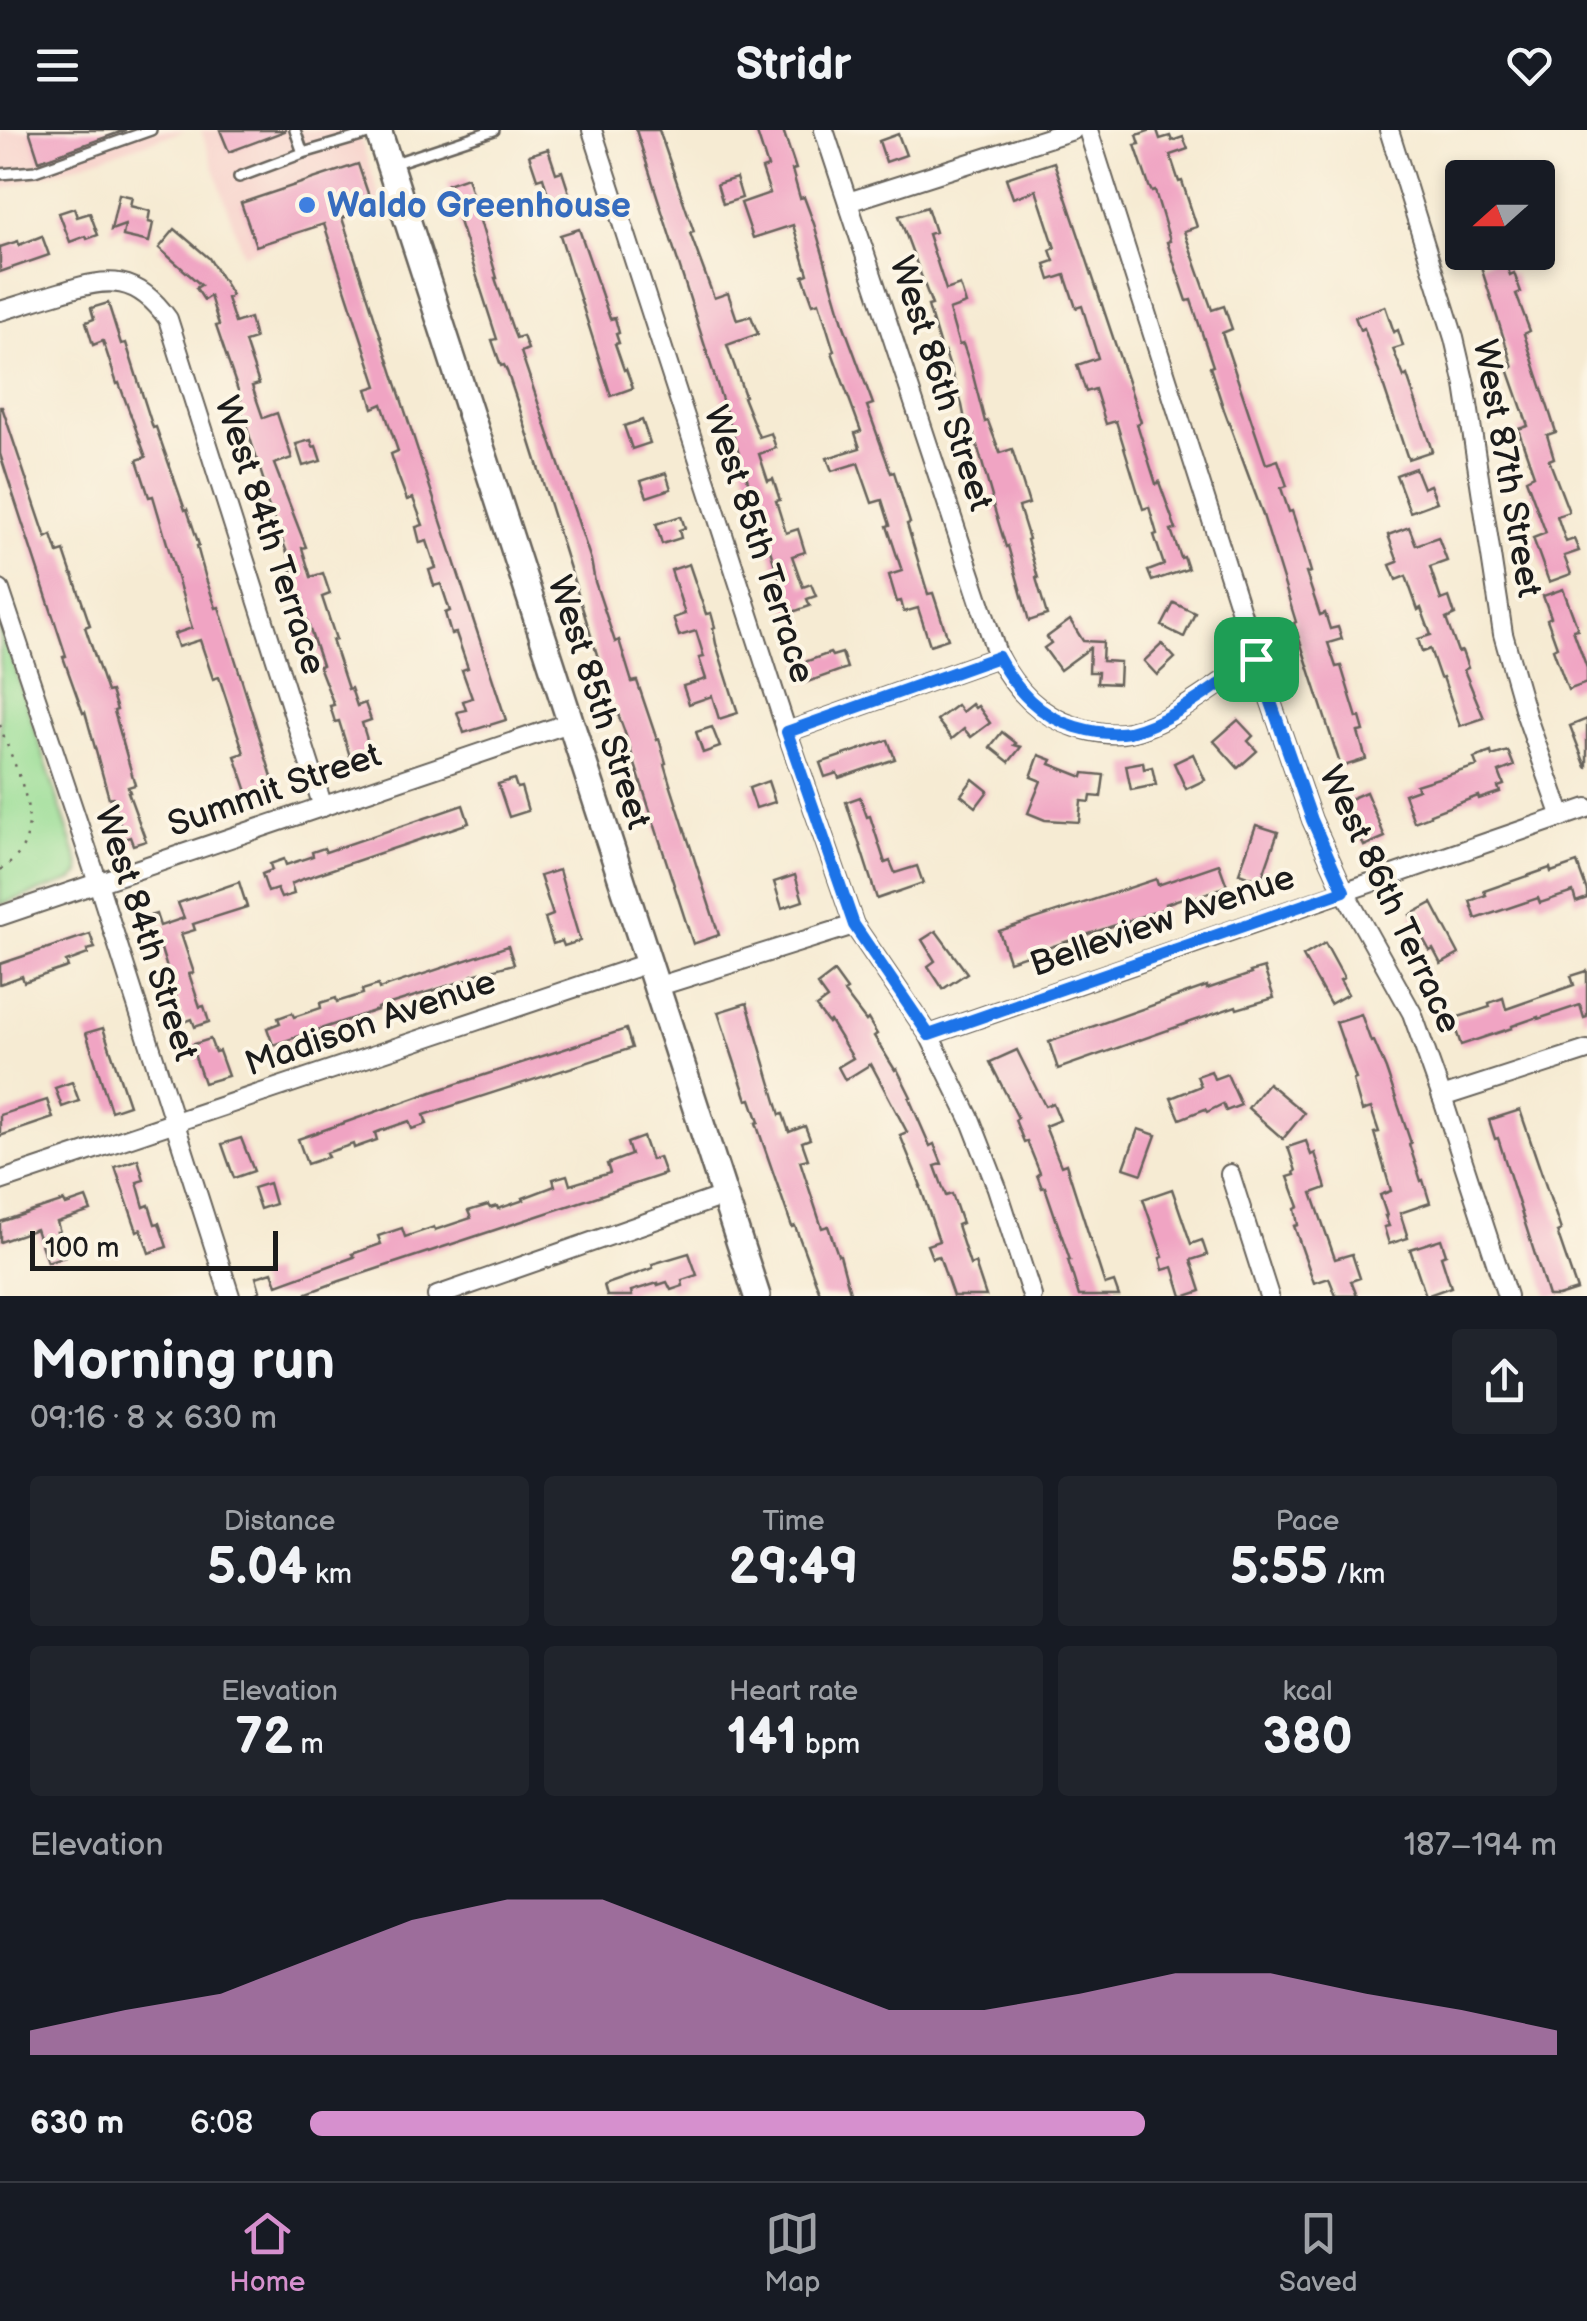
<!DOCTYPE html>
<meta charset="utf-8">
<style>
body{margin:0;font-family:"Balsamiq Sans",sans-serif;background:#20242c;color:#f1f3f6;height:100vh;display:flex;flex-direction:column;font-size:38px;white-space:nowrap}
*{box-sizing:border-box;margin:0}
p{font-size:32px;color:#9ea1a6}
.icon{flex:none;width:55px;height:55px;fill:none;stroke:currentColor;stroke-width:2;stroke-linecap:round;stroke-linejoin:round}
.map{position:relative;height:1166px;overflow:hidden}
.side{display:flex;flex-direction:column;background:#171b24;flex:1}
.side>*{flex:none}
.needle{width:65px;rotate:249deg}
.fabs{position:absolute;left:1445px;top:30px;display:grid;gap:20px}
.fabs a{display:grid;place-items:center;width:110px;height:110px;border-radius:10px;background:#171b24;box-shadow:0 5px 15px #0003;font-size:50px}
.scale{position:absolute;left:30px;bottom:25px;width:248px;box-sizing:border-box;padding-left:10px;border:5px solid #1c1c1c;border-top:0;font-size:28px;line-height:35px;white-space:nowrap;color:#1c1c1c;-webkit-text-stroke:8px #fcf5e5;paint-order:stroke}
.pin{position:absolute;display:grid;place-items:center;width:85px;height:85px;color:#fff;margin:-42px;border-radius:20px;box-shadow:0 5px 15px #0006}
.round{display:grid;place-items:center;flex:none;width:105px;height:105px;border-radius:10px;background:#20242c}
.headline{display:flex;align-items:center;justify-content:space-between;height:170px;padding:0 30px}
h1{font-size:55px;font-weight:700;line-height:75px}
.stats{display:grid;grid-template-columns:repeat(3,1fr);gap:15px;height:170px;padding:10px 30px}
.stats div{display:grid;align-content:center;border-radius:10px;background:#20242c;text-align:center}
.stats b{font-size:50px;font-weight:700}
.stats small{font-size:28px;font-weight:400}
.stats p{font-size:28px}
.chart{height:280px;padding:20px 30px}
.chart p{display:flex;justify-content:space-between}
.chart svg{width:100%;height:180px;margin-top:10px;fill:#d690ce;opacity:.7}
ul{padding:0 30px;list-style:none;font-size:32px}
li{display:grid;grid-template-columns:160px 120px 1fr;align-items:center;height:75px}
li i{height:25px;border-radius:12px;background:#d690ce}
header{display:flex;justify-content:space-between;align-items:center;height:130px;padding:0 30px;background:#171b24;font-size:45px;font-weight:700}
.dock{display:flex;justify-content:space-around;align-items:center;height:140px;border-top:2px solid #363941;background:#171b24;font-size:28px;color:#9ea1a6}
.dock a{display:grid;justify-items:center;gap:5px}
.dock .on{color:#d690ce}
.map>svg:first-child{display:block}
</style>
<header><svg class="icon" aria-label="menu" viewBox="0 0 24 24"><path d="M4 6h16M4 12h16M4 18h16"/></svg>Stridr<svg class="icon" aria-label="heart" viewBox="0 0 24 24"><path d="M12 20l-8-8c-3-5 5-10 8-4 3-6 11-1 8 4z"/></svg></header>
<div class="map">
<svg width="1587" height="1166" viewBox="0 0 1587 1166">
<rect width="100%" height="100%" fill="#fcf5e5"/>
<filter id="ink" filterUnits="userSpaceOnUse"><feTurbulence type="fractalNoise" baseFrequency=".01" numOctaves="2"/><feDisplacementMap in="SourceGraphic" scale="20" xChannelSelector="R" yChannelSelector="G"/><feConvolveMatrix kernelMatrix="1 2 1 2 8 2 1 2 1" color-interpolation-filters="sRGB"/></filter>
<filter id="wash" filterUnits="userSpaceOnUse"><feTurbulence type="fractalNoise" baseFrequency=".0048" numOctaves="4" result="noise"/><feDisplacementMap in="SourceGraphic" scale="40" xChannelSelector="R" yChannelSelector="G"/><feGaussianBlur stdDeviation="2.25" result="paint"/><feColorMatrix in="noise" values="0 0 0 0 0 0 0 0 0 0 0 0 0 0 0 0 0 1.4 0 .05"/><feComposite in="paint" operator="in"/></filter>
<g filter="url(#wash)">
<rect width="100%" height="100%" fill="#f6ebd3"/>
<g fill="#f7d0ca">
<path d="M0 0H186L0 60Z"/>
<path d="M201 0H357L383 76 243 124Z"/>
</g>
<path fill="#99dd95" stroke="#5a7c58" stroke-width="2.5" d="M0 492 80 737V744L73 750 0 775Z"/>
<g id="blocks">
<g fill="#f0a4c3">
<path d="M29 0H126L39 31Z"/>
<path d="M220 0H285V1L229 22Z"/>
<path d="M636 0H659L694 102 690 103 714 168 728 163 737 190 751 186 758 204 727 215 745 266 743 267 759 307 771 303 776 318 759 324 768 351 773 349 780 370 776 371 786 403 798 399 805 422 792 426 803 457 811 454 816 466 807 469 810 476 790 483Z"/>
<path d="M756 0H783L796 39 792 40 800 68 804 67 814 94 844 196 873 274 867 276 891 343 894 342 910 393 907 394 928 464 933 463 948 509 930 515 918 478 904 482 901 471 897 472 889 445 902 441 887 396 890 395 882 370 872 373 858 333 832 341 827 328 860 318 855 303 861 301 832 222 834 221 819 172 813 174 803 146 808 144 793 95 753 108 741 73 770 63 762 39 768 37Z"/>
<path d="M1151 0H1157L1160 9 1170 6 1172 11 1183 7 1188 19 1170 25 1179 52 1182 51 1197 97 1184 101 1212 180 1224 176 1232 199 1222 203 1266 334 1278 330 1287 356 1281 358 1289 382 1292 381 1301 408 1311 442 1306 443 1320 485 1325 483 1330 499 1338 497 1342 509 1328 513 1336 537 1341 536 1357 588 1360 587 1364 601 1358 602 1366 629 1341 637 1294 493 1296 492 1262 382 1224 280 1210 237 1213 236 1191 170 1187 171 1167 112 1170 111 1155 61 1152 62 1149 56 1135 15 1140 14 1137 5Z"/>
<path d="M898 4 906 25 886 32 879 11Z"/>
<path d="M548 19 556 43 562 41 570 66 550 72 543 47 537 49 529 25Z"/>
<path d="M1054 32 1127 249 1141 292 1137 294 1156 354 1159 352 1176 399 1171 400 1181 428 1184 427 1188 439 1152 451 1148 441 1164 435 1154 405 1157 404 1149 377 1143 379 1116 291 1106 294 1095 259 1086 262 1077 235 1098 228 1082 176 1076 178 1065 145 1050 150 1045 134 1054 131 1050 120 1055 118 1036 60 1013 68 1006 48Z"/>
<path d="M358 34 373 78 342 88 506 590 464 603 457 582 466 580 463 571 472 568 462 540 468 538 456 503 451 504 445 483 450 481 441 454 434 456 429 440 436 438 427 411 420 413 416 397 423 395 413 368 407 370 397 343 391 324 398 321 382 274 373 278 367 259 377 256 324 94 256 116 241 73Z"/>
<path d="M467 47 497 148H495L514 203 516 208 523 206 528 219 521 222 591 430 595 452 615 512 619 510 632 552 637 551 657 610 659 609 666 633 664 634 670 654 719 805 693 814 624 600 605 550 521 283 507 241 504 235 501 236 492 210 497 209 447 54Z"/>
<path d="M736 48 742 68 723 74 717 54Z"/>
<path d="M119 64 132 67 130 76 150 81 148 92 153 93 149 112 123 106 125 95 111 100Z"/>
<path d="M927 77 935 102 928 104 946 160 960 155 966 174 949 180 959 215 963 214 970 234 985 292 988 291 1000 323 1012 319 1029 374 1019 377 1029 409 1027 410 1038 448H1036L1047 485 1029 491 1008 416 1006 417 991 368 992 367 972 298 967 300 962 275 945 222 942 223 928 176 932 175 899 86Z"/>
<path d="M74 78 77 87 90 83 98 105 87 109 86 106 70 112 59 83Z"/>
<path d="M175 99 209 128 232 165 227 168 235 193 250 188 255 209 245 212 259 254 252 256 263 288 277 283 292 328 274 334 306 417 302 418 311 447 323 443 330 464 322 467 336 509 332 510 348 559 351 558 357 576 365 573 371 590 362 593 372 626 352 633 339 591 335 592 330 576 334 575 319 536 322 535 290 441 294 440 261 357 265 355 238 270 241 269 216 196 219 195 210 166 204 170 196 158 201 155 159 118Z"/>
<path d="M579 99 610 189 615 188 619 203 616 204 619 213 615 214 624 240 626 239 633 258 611 266 560 105Z"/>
<path d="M42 106 49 125 0 142V117L18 111 19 115Z"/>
<path d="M1503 125 1510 145 1514 143 1521 162 1516 164 1530 201 1524 204 1556 302 1547 305 1554 328 1549 330 1569 382 1557 386 1566 412 1574 409 1579 421 1564 426 1571 444 1549 452 1533 408 1546 403 1526 349 1534 345 1518 299 1528 296 1508 239 1513 237 1480 134Z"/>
<path d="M108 173 121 214 126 213 153 298 156 297 185 380 187 379 199 415 197 416 206 449 216 478 219 477 276 660 271 661 274 669 255 675 252 667 249 668 235 626 244 623 219 547 213 549 200 510 178 517 174 504 192 498 153 366 149 367 137 330 146 327 119 253 117 254 103 211 93 215 86 192 94 189 91 178Z"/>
<path d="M1385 176 1394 202 1398 200 1403 216 1393 219 1404 247 1407 245 1432 321 1408 329 1364 198 1360 200 1355 187Z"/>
<path d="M0 277H2L46 408 52 405 58 423 64 421 72 445H73L90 495 85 497 107 562 111 561 117 580 114 581 135 655 128 657 130 662H128L146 711 133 715 130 707 124 709 113 667 109 668 85 582 83 583 63 527 66 526 7 346 0 324Z"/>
<path d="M642 290 650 313 632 319 624 296Z"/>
<path d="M311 310 313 317 316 316 321 331 303 336 296 314Z"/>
<path d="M1415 338 1423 358 1430 355 1437 372 1410 382 1396 345Z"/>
<path d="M666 343 671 359 647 367 641 351Z"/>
<path d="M681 386 685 398 679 400 681 408 662 414 656 394Z"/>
<path d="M1409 397 1416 415 1438 407 1447 431 1430 437 1441 470 1449 467 1455 485 1446 489 1458 522 1462 521 1468 538 1464 540 1484 588 1460 596 1443 547 1440 548 1430 519 1422 522 1418 509 1431 505 1421 478 1418 480 1406 446 1396 450 1390 435 1398 432 1388 405Z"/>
<path d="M689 434 706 484 711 483 715 497 713 498 716 514 738 583 719 589 712 566 689 574 683 556 706 549 699 528 704 527 696 501 679 506 673 488 685 484 671 440Z"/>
<path d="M1563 459 1578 499 1573 500 1587 538V553L1568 560 1553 519 1557 517 1547 489 1551 487 1543 466Z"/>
<path d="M1174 473 1195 483 1184 507 1162 496Z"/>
<path d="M1070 490 1083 511 1103 512 1102 531 1120 532 1119 554 1097 553 1098 542H1089L1090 518 1060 540 1044 518 1051 513 1047 507Z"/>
<path d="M1162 514 1175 528 1157 545 1144 531Z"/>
<path d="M830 523 832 526 842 523 847 538 805 553 799 534Z"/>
<path d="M972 574 975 578 978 576 990 593 971 607 964 599 952 609 937 590 957 575 962 582Z"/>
<path d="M1587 589V637H1586L1570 596Z"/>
<path d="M1238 590 1253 606 1248 611 1257 621 1238 638 1214 611Z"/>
<path d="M712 597 720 617 703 623 696 602Z"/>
<path d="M1002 602 1016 613 1014 615 1021 617 1009 632 990 617Z"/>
<path d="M888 610 895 629 839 648 837 643 825 647 820 633Z"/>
<path d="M1508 621 1514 636 1499 642 1504 655 1498 657 1500 662 1479 669 1478 666 1430 684V686L1414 692 1404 664 1418 659 1416 655 1477 636 1474 628 1491 622 1492 626Z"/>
<path d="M1193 624 1205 650 1186 659 1174 633Z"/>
<path d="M1039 625 1052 630 1050 634 1083 647 1084 643 1104 645 1101 667 1091 666 1090 672 1081 671 1079 692 1045 690 1028 683 1041 651 1031 647Z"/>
<path d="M1143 632 1144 639 1152 637 1156 655 1131 660 1126 635Z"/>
<path d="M514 649 517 658 521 657 528 681 509 687 498 654Z"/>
<path d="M973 649 988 661 976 677 961 665Z"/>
<path d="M768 651 775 672 756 678 749 658Z"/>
<path d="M1366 662 1385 707 1364 716 1345 671Z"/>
<path d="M860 667 867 687 870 686 885 733 890 731 895 743 917 736 923 753 877 769 846 672Z"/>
<path d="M463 675 469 693 300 750 291 754 294 764 281 768 277 759 268 762 262 744 272 740 270 734 284 729 286 735 313 726 312 722 324 718 326 722Z"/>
<path d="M1256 695 1278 702 1261 751 1239 743Z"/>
<path d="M1577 733 1587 761V768L1576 772 1573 762 1540 773 1538 768 1476 789 1470 771 1486 765 1484 761 1550 738 1551 742Z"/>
<path d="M1219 734 1227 756 1193 768 1191 765 1165 774 1166 778 1009 831 999 801 1156 749 1158 755Z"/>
<path d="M559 740 580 811 564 816 562 811 553 814 545 788 553 785 540 746Z"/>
<path d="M795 745 803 771 782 778 774 752Z"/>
<path d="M239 752 247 777 193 794 195 800 181 804 194 843 189 844 200 877 204 876 209 892 195 897 192 889 184 892 160 816 153 819 143 788 156 784 160 796 184 788 178 773Z"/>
<path d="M1432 773 1459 824 1441 834 1433 819 1430 821 1410 785Z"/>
<path d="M936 801 967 843 943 859 928 836 935 831 922 810Z"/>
<path d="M90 804 95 818 87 820 88 824 66 832 68 837 24 852 22 846 0 854V834Z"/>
<path d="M1325 813 1344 848 1340 850 1348 864 1330 874 1303 826Z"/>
<path d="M508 816 514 834 472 845 473 848 377 878V880L273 915 267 898 280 893 278 888 292 883 294 887 321 878 320 873 336 868 337 872 363 864 362 860 378 855 379 859Z"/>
<path d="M1264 838 1274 868 1237 879 1236 876 1058 939 1049 912 1207 856V859L1251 844 1250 842Z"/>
<path d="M1587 841V887L1584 888 1580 875 1538 889V887L1512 896V898L1461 915 1452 889 1490 877 1489 873 1503 868 1506 879 1574 855 1571 846Z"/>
<path d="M834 842 847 860 844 862 866 891 868 889 877 904 874 906 895 940 897 939 911 967 909 968 930 1016 934 1014 942 1034 935 1036 946 1066 952 1064 962 1093 957 1095 970 1135 975 1133 986 1166H953L939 1126 932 1128 927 1115 939 1111 920 1056H921L900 1005 907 1002 871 934 845 950 838 937 853 928 830 891 828 893 816 877 827 869 817 855Z"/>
<path d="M747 873 780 985 783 984 789 1002 805 996 810 1009 802 1012 808 1029 800 1031 822 1098 828 1096 838 1125H840L851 1166H821L795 1096 792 1097 756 993 759 992 751 969 747 970 718 882Z"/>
<path d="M1361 884 1371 912 1374 911 1386 939 1411 1013 1409 1014 1421 1051 1423 1050 1430 1073 1400 1083 1408 1108 1389 1114 1384 1097 1389 1096 1385 1086H1387L1380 1065 1391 1061 1374 1003 1379 1002 1371 978 1362 981 1353 950 1356 949 1336 892Z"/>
<path d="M103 898 129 975 111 981 86 903Z"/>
<path d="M626 899 632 918 424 985 427 994 412 999 409 991 380 1001 375 1003 377 1010 354 1018 353 1014 326 1023 328 1027 307 1034 298 1009 432 962Z"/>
<path d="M210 909 215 922 219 921 228 946 204 953 191 915Z"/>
<path d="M1017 920 1045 976 1053 973 1060 990 1045 996 1061 1036 1066 1034 1105 1155 1114 1152 1119 1166H1079L1068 1130H1070L1045 1057 1042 1058 1037 1045 1040 1043 1027 1011 1024 1012 1015 990 1018 988 990 932Z"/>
<path d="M1211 941 1214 949 1227 944 1241 975 1226 981 1223 974 1207 982 1205 979 1180 989 1171 968 1201 956 1197 946Z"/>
<path d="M72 952 79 971 62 977 55 958Z"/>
<path d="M1268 953 1304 983 1283 1009 1248 978Z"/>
<path d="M47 970 53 988 0 1006V985Z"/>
<path d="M1520 980 1561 1100 1557 1102 1577 1160 1558 1166H1548L1498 1008 1495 1009 1489 990Z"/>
<path d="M1138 999 1156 1005 1142 1044 1124 1038Z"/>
<path d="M643 1007 651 1030 659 1027 665 1044 340 1151 307 1163 308 1166H251L260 1161 256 1147 272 1142 277 1155 354 1127 352 1124 381 1114 378 1106 402 1098 405 1107 434 1097 435 1100 471 1088 468 1081 488 1075 490 1078 497 1076 498 1079 524 1070 523 1068 555 1056 553 1049 567 1045 570 1055 610 1043 607 1034 631 1025 627 1013Z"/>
<path d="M241 1008 254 1041 234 1048 222 1014Z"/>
<path d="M1306 1011 1311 1025 1315 1023 1326 1058 1312 1063 1335 1129 1352 1124 1360 1148 1351 1151 1357 1166H1336L1329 1148 1314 1153 1294 1096 1298 1095 1295 1079 1299 1077 1288 1047 1295 1045 1294 1042 1296 1041 1288 1017Z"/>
<path d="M138 1029 144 1050 137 1052 144 1077 149 1075 155 1094 159 1093 167 1117 149 1123 141 1099 137 1101 115 1037Z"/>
<path d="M269 1053 275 1074 260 1079 253 1058Z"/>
<path d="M1172 1059 1191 1114 1202 1110 1207 1125 1191 1130 1201 1161 1186 1166H1182L1173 1137 1163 1140 1160 1128 1163 1127 1143 1069Z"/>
<path d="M86 1068 91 1081 57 1092 60 1102H57L65 1126 47 1132 36 1099 0 1112V1092L64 1071 66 1075Z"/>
<path d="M1441 1109 1446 1124 1441 1126 1451 1157 1426 1166 1410 1119Z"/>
<path d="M689 1123 697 1145 682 1150 683 1156 671 1160 667 1152 658 1155V1153L631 1161 632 1166H607L604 1155 653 1138 652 1134Z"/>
</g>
</g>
</g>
<g filter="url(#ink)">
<use href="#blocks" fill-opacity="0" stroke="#68645c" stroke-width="2.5"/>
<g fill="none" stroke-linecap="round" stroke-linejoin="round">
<defs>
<g id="service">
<path d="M295 0 303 23 375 2"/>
<path d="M392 34 494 0"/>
<path d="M0 44 35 41 151 0"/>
<path d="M239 47 303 23"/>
</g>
<g id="minor">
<path d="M592 0 787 602 854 795 929 905 971 991 997 1058 1032 1166"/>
<path d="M824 0 998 527C1016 561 1039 585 1076 597 1093 602 1111 606 1129 602 1171 593 1220 552 1256 529"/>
<path d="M1088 0 1256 529 1312 690 1344 761 1412 883 1442 967 1507 1166"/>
<path d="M1389 0 1454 208 1465 255 1503 504 1526 585 1562 687"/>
<path d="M848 72 1073 0"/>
<path d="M0 181C21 175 41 168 62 162 109 147 137 145 168 189L323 677"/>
<path d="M0 460 98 753 230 1166"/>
<path d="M787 602 998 527"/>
<path d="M0 786 569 593"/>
<path d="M656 857 854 795"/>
<path d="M929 905 1587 678"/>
<path d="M1442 967 1587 920"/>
<path d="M1230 1044 1269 1166"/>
<path d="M0 1051 648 833"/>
<path d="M437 1166 723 1066"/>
</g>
<path id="secondary" d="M378 0 757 1166"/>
</defs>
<use href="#service" stroke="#68645c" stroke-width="14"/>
<use href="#minor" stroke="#68645c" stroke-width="22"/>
<use href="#secondary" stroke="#68645c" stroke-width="30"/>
<path stroke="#68645c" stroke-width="2.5" stroke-dasharray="2.5 8" stroke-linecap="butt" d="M0 595C14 640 57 706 0 740"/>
<use href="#service" stroke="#fff" stroke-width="9"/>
<use href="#minor" stroke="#fff" stroke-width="18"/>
<use href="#secondary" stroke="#fff" stroke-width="25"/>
</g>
</g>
<g fill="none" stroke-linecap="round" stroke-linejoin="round" filter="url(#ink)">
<defs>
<path id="route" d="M998 527C1016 560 1039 586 1076 597 1093 602 1111 605 1129 602 1171 593 1220 552 1256 529L1312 690 1344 761 929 905 854 795 787 602Z"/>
</defs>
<use href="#route" stroke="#fff" stroke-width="20"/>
<use href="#route" stroke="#1a73e8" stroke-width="12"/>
</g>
<circle fill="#3f7fe0" stroke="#fcf5e5" stroke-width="4" cx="307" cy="75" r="10"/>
<g text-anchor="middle" stroke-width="8" stroke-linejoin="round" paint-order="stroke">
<g font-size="35" font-weight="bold" fill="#366cbe" stroke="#fcf5e5" text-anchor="start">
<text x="327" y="87">Waldo Greenhouse</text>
</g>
<g font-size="35" fill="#1c1c1c" stroke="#fcf5e5">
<text transform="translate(942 253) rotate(72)" y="12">West 86th Street</text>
<text transform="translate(1508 338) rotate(80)" y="12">West 87th Street</text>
<text transform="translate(271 405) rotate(72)" y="12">West 84th Terrace</text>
<text transform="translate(760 414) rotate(72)" y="12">West 85th Terrace</text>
<text transform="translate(600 572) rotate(72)" y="12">West 85th Street</text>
<text transform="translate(274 659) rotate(-19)" y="12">Summit Street</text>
<text transform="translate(1391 769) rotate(65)" y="12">West 86th Terrace</text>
<text transform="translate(1162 790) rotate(-19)" y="12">Belleview Avenue</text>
<text transform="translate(147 803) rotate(72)" y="12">West 84th Street</text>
<text transform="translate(370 892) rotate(-19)" y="12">Madison Avenue</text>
</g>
</g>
</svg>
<div class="fabs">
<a><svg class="needle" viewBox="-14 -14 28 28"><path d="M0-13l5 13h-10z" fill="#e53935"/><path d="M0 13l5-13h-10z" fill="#9ea1a6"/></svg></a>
</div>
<div class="scale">100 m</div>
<div class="pin" style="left:1256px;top:529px;background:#1e9e55"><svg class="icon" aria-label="arrive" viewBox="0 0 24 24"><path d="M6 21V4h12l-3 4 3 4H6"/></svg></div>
</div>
<section class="side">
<div class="headline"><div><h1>Morning run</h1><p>09:16 · 8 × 630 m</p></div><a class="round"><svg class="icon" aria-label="share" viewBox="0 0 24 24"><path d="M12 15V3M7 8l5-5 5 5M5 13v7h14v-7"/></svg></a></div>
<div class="stats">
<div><p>Distance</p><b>5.04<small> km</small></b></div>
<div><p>Time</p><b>29:49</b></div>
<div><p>Pace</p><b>5:55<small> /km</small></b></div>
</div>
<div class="stats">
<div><p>Elevation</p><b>72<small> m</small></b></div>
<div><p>Heart rate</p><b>141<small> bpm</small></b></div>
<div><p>kcal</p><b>380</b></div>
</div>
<div class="chart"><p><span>Elevation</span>187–194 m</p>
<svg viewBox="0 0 160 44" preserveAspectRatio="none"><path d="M0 44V38L10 33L20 29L30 20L40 11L50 6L60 6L70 15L80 24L90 33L100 33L110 29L120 24L130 24L140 29L150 33L160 38V44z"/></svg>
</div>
<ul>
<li><b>630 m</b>6:08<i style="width:67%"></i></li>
</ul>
</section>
<nav class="dock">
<a class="on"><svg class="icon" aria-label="home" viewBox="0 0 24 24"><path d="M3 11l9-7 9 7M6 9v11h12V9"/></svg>Home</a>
<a><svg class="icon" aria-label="map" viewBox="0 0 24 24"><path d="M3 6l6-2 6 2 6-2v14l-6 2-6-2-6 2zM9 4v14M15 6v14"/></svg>Map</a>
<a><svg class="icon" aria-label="saved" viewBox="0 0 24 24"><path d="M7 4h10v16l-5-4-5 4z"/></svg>Saved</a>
</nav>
